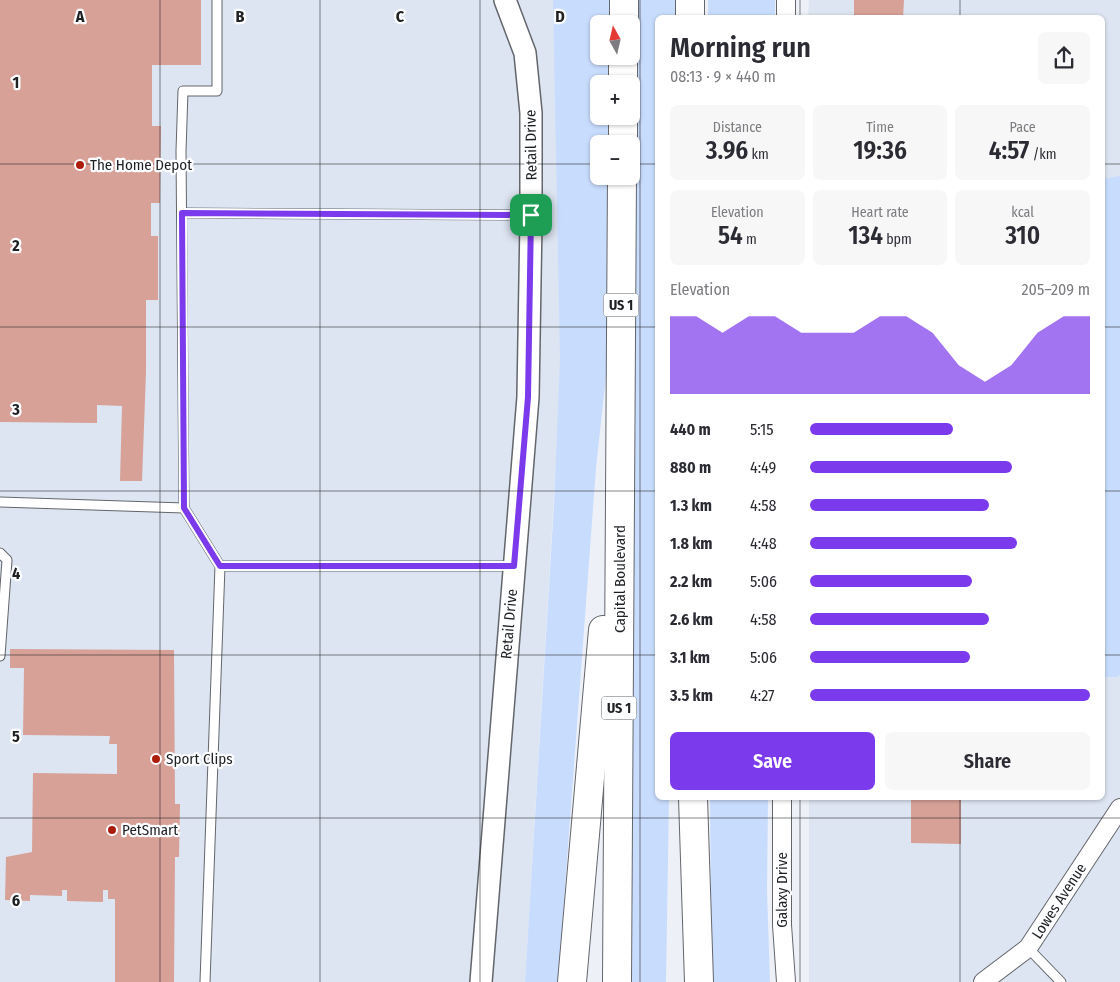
<!DOCTYPE html>
<meta charset="utf-8">
<style>
body{margin:0;font-family:"Fira Sans Condensed",sans-serif;background:#f7f7f7;color:#2b2b33;height:100vh;display:flex;flex-direction:column;font-size:19px;white-space:nowrap}
*{box-sizing:border-box;margin:0}
p{font-size:16px;color:#7c7c81}
.icon{flex:none;width:28px;height:28px;fill:none;stroke:currentColor;stroke-width:2;stroke-linecap:round;stroke-linejoin:round}
.map{position:relative;flex:1;overflow:hidden}
.panel{position:absolute;left:655px;top:15px;width:450px;height:785px;display:flex;flex-direction:column;background:#fff;border-radius:8px;box-shadow:0 1px 4px #0004}
.panel>*{flex:none}
.needle{width:32px;rotate:352deg}
.fabs{position:absolute;left:590px;top:15px;display:grid;gap:10px}
.fabs a{display:grid;place-items:center;width:50px;height:50px;border-radius:8px;background:#fff;box-shadow:0 1px 4px #0004;font-size:25px}
.pin{position:absolute;display:grid;place-items:center;width:42px;height:42px;color:#fff;margin:-21px;border-radius:10px;box-shadow:0 2px 8px #0006}
.round{display:grid;place-items:center;flex:none;width:52px;height:52px;border-radius:8px;background:#f7f7f7}
.head{display:flex;align-items:center;justify-content:space-between;height:85px;padding:0 15px}
h1{font-size:28px;font-weight:600;line-height:38px}
.stats{display:grid;grid-template-columns:repeat(3,1fr);gap:8px;height:85px;padding:5px 15px}
.stats div{display:grid;align-content:center;border-radius:8px;background:#f7f7f7;text-align:center}
.stats b{font-size:25px;font-weight:600}
.stats small{font-size:14px;font-weight:400}
.stats p{font-size:14px}
.chart{height:140px;padding:10px 15px}
.chart p{display:flex;justify-content:space-between}
.chart svg{width:100%;height:90px;margin-top:5px;fill:#7c3aed;opacity:.7}
.primary-button{display:flex;gap:10px;margin-top:auto;padding:10px 15px}
.primary-button a{flex:1;height:58px;border-radius:8px;background:#7c3aed;color:#fff;font-size:20px;font-weight:600;line-height:58px;text-align:center}
.primary-button a+a{background:#f7f7f7;color:#2b2b33}
ul{padding:0 15px;list-style:none;font-size:16px}
li{display:grid;grid-template-columns:80px 60px 1fr;align-items:center;height:38px}
li i{height:12px;border-radius:6px;background:#7c3aed}
.map>svg:first-child{display:block}
</style>
<div class="map">
<svg width="1120" height="982" viewBox="0 0 1120 982">
<rect width="100%" height="100%" fill="#edf1f7"/>
<g fill="#dde5f2">
<path d="M0 0H553L562 360 525 982H0Z"/>
<path d="M809 0H1120V982H809V798H1102V18H808Z"/>
</g>
<g fill="#c8dcfd">
<path d="M553 0H609V24H599V56H609V84H599V116H608V144H599V176H608L607 367 596 468 558 982H525L554 504 560 360Z"/>
<path d="M635 0H676L675 17 658 18V798H669L666 982H630L636 200 634 198Z"/>
<rect x="708" y="0" width="67" height="17"/>
<path d="M1120 176V675L1117 677H1103L1102 179Z"/>
<path d="M710 798H768L767 890 770 982H712Z"/>
</g>
<g fill="#d7a197">
<path d="M0 0H201V65H152V126H161L160 203H151V236H158V300H146V372L142 481H120L122 406 97 405V423L0 422Z"/>
<path d="M854 0H904L903 18H854Z"/>
<path d="M10 649 174 650 175 804H180L179 857H175L174 982H115V899H108V890H103V902L67 901V890H62V896L30 895V901L5 900 6 857 32 852 33 773 117 774V744H109L110 736 23 735 24 668H10Z"/>
<path d="M911 798H961V844L911 843Z"/>
</g>
<g fill="none" stroke-linecap="round" stroke-linejoin="round">
<defs>
<g id="service">
<path d="M182 213 531 215"/>
<path d="M0 502 184 508"/>
<path d="M0 553 7 560 0 656"/>
<path d="M220 566H514"/>
<path d="M1028 948 1061 982"/>
<path d="M205 982 220 566 184 508 181 151 183 91H217V0"/>
</g>
<g id="minor">
<path d="M786 18V0"/>
<path d="M782 798V925L786 982"/>
<path d="M983 982 1028 948 1120 808"/>
</g>
<path id="tertiary" d="M481 982 528 397 531 221V113L525 53 505 0"/>
<g id="motorway">
<path d="M690 18V0"/>
<path d="M624 24V0"/>
<path d="M623 84V56"/>
<path d="M623 144V116"/>
<path d="M693 798 699 982"/>
<path d="M572 982 603 630"/>
<path d="M617 982 622 176"/>
</g>
</defs>
<use href="#service" stroke="#63666b" stroke-width="11"/>
<use href="#minor" stroke="#63666b" stroke-width="20"/>
<use href="#tertiary" stroke="#63666b" stroke-width="24"/>
<use href="#motorway" stroke="#63666b" stroke-width="30"/>
<use href="#service" stroke="#fff" stroke-width="9"/>
<use href="#minor" stroke="#fff" stroke-width="18"/>
<use href="#tertiary" stroke="#fff" stroke-width="21"/>
<use href="#motorway" stroke="#fff" stroke-width="28"/>
</g>
<g fill="none" stroke-linecap="round" stroke-linejoin="round">
<defs>
<path id="route" d="M182 213 531 215 528 397 514 566H220L184 508Z"/>
</defs>
<use href="#route" stroke="#fff" stroke-width="10"/>
<use href="#route" stroke="#7c3aed" stroke-width="6"/>
</g>
<path fill="none" stroke="#1f2022" stroke-width="1" stroke-opacity="0.55" d="M160 0V982M320 0V982M480 0V982M640 0V982M800 0V18M960 0V18M0 164H599M631 164H658M1102 164H1120M0 327H658M1102 327H1120M0 491H658M1102 491H1120M0 655H658M1102 655H1120M800 798V982M960 798V982M0 818H1120"/>
<g fill="#ac1d0b" stroke="#fdfeff" stroke-width="2">
<circle cx="80" cy="165" r="5"/>
<circle cx="156" cy="759" r="5"/>
<circle cx="112" cy="830" r="5"/>
</g>
<g text-anchor="middle" stroke-width="4.5" stroke-linejoin="round" paint-order="stroke">
<g fill="#fdfeff" stroke="#626364" stroke-width="1">
<rect x="603.5" y="293.5" width="35" height="23" rx="4"/>
<rect x="601.5" y="696.5" width="35" height="23" rx="4"/>
</g>
<g font-size="14" font-weight="bold" fill="#1f2022">
<text x="621" y="310">US 1</text>
<text x="619" y="713">US 1</text>
</g>
<g font-size="15" fill="#1f2022" stroke="#fdfeff">
<text transform="translate(531 145) rotate(-91)" y="5">Retail Drive</text>
<text transform="translate(620 579) rotate(-90)" y="5">Capital Boulevard</text>
<text transform="translate(509 624) rotate(-85)" y="5">Retail Drive</text>
<text transform="translate(782 890) rotate(-90)" y="5">Galaxy Drive</text>
<text transform="translate(1059 901) rotate(-57)" y="5">Lowes Avenue</text>
</g>
<g font-size="15" fill="#1f2022" stroke="#fdfeff" text-anchor="start">
<text x="90" y="170">The Home Depot</text>
<text x="166" y="764">Sport Clips</text>
<text x="122" y="835">PetSmart</text>
</g>
</g>
<g font-size="16" text-anchor="middle" font-weight="bold" fill="#1f2022" stroke="#fdfeff" stroke-width="4.5" stroke-linejoin="round" paint-order="stroke">
<text x="80" y="22">A</text>
<text x="240" y="22">B</text>
<text x="400" y="22">C</text>
<text x="560" y="22">D</text>
<text x="16" y="88">1</text>
<text x="16" y="251">2</text>
<text x="16" y="415">3</text>
<text x="16" y="579">4</text>
<text x="16" y="742">5</text>
<text x="16" y="906">6</text>
</g>
</svg>
<div class="fabs">
<a><svg class="needle" viewBox="-14 -14 28 28"><path d="M0-13l5 13h-10z" fill="#e53935"/><path d="M0 13l5-13h-10z" fill="#7c7c81"/></svg></a>
<a>+</a>
<a>−</a>
</div>
<div class="pin" style="left:531px;top:215px;background:#1e9e55"><svg class="icon" aria-label="arrive" viewBox="0 0 24 24"><path d="M6 21V4h12l-3 4 3 4H6"/></svg></div>
<section class="panel">
<div class="head"><div><h1>Morning run</h1><p>08:13 · 9 × 440 m</p></div><a class="round"><svg class="icon" aria-label="share" viewBox="0 0 24 24"><path d="M12 15V3M7 8l5-5 5 5M5 13v7h14v-7"/></svg></a></div>
<div class="stats">
<div><p>Distance</p><b>3.96<small> km</small></b></div>
<div><p>Time</p><b>19:36</b></div>
<div><p>Pace</p><b>4:57<small> /km</small></b></div>
</div>
<div class="stats">
<div><p>Elevation</p><b>54<small> m</small></b></div>
<div><p>Heart rate</p><b>134<small> bpm</small></b></div>
<div><p>kcal</p><b>310</b></div>
</div>
<div class="chart"><p><span>Elevation</span>205–209 m</p>
<svg viewBox="0 0 160 44" preserveAspectRatio="none"><path d="M0 44V6L10 6L20 14L30 6L40 6L50 14L60 14L70 14L80 6L90 6L100 14L110 30L120 38L130 30L140 14L150 6L160 6V44z"/></svg>
</div>
<ul>
<li><b>440 m</b>5:15<i style="width:51%"></i></li>
<li><b>880 m</b>4:49<i style="width:72%"></i></li>
<li><b>1.3 km</b>4:58<i style="width:64%"></i></li>
<li><b>1.8 km</b>4:48<i style="width:74%"></i></li>
<li><b>2.2 km</b>5:06<i style="width:58%"></i></li>
<li><b>2.6 km</b>4:58<i style="width:64%"></i></li>
<li><b>3.1 km</b>5:06<i style="width:57%"></i></li>
<li><b>3.5 km</b>4:27<i style="width:100%"></i></li>
</ul>
<div class="primary-button"><a>Save</a><a>Share</a></div>
</section>
</div>
